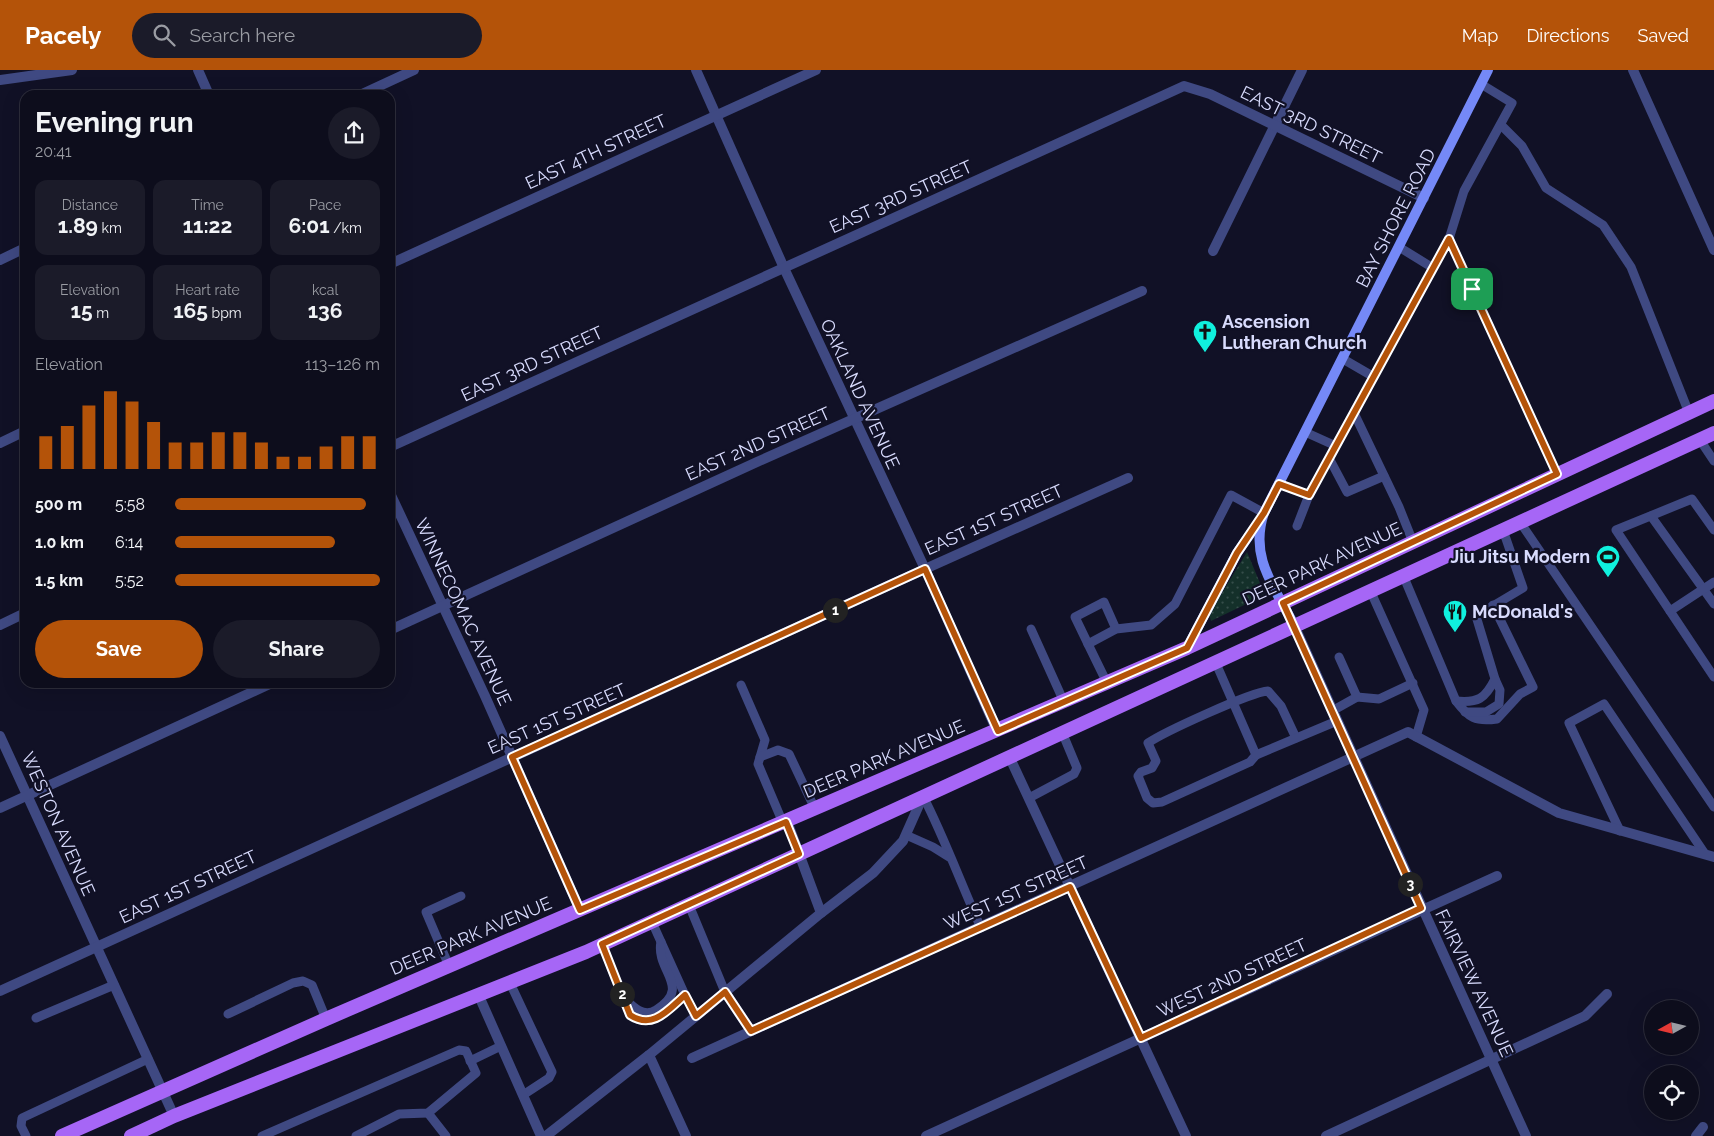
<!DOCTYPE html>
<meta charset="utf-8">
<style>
body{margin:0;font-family:Raleway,sans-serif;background:#1b1b29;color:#f1f3f6;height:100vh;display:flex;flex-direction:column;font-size:19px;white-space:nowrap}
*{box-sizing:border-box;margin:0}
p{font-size:16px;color:#9a9ca3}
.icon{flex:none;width:28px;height:28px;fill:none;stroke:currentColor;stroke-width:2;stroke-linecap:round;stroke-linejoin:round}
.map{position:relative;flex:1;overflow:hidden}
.sheet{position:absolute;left:20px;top:20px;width:375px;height:598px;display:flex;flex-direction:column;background:#0d0d1c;border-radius:15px;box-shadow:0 5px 20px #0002,0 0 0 1px #2d2d3b}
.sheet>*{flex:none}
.needle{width:32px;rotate:262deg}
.controls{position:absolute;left:1644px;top:930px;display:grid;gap:10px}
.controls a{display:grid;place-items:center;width:55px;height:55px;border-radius:50%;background:#0d0d1c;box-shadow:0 5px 20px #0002,0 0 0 1px #2d2d3b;font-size:25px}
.pin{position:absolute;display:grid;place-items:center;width:42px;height:42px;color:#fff;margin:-21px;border-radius:10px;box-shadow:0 2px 8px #0006}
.km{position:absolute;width:25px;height:25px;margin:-12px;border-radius:50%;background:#222;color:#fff;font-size:14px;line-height:25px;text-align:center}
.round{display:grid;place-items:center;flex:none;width:52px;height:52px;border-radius:26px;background:#1b1b29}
.headline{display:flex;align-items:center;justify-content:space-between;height:85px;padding:0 15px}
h1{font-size:28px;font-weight:700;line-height:38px}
.metrics{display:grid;grid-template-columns:repeat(3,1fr);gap:8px;height:85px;padding:5px 15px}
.metrics div{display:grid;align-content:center;border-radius:12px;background:#1b1b29;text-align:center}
.metrics b{font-size:21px;font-weight:700}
.metrics small{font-size:14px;font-weight:400}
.metrics p{font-size:14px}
.chart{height:140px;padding:10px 15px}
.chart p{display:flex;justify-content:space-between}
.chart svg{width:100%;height:90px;margin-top:5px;stroke:#b45309;stroke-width:6}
.primary-button{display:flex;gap:10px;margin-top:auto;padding:10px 15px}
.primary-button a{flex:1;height:58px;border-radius:30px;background:#b45309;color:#fff;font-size:20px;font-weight:700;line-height:58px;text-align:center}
.primary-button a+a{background:#1b1b29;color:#f1f3f6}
ul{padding:0 15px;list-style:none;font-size:16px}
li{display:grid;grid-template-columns:80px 60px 1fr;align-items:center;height:38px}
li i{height:12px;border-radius:6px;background:#b45309}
header{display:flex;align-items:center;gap:30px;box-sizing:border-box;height:70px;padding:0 25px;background:#b45309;color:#fff}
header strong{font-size:24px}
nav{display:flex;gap:28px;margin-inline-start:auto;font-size:18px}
.search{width:350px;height:45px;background:#1b1b29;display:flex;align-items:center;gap:12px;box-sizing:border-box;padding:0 18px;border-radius:28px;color:#9a9ca3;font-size:19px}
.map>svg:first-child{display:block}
</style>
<header>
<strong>Pacely</strong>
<div class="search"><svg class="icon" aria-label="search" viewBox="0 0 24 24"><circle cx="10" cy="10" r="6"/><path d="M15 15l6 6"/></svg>Search here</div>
<nav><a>Map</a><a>Directions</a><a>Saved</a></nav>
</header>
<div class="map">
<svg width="1714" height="1066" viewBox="0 0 1714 1066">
<defs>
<pattern id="grass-dots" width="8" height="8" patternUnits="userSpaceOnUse" patternTransform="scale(1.25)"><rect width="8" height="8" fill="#14302a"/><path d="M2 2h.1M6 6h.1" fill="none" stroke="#354d4a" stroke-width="1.8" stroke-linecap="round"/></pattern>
</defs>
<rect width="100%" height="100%" fill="#111126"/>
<path fill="url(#grass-dots)" d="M1247 482 1265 525 1211 551 1209 544Z"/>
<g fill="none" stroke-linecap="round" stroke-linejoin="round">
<g stroke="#3f4982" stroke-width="9">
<path d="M1501 55 1522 76 1546 118 1603 155 1631 197 1689 343"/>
<path d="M1449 169 1464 121 1512 33 1481 14"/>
<path d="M1399 177 1433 198"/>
<path d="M1343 289 1374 307"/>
<path d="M1354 343 1399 437 1413 472"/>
<path d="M1305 362 1336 376"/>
<path d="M1700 370 1714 391"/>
<path d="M1329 388 1347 422 1384 406"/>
<path d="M1279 414 1309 425"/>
<path d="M1651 446 1714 534"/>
<path d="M1520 452 1714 737"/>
<path d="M1297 456 1309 425 1449 169 1557 404"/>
<path d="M1714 460 1692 429 1616 460 1714 607"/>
<path d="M1403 505 1456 631C1469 648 1475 652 1497 649L1520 624 1533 617 1493 535"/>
<path d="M1370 520 1424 640 1416 667"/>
<path d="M1670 541 1714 512"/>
<path d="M1031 559 1064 632"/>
<path d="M1088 574 1075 547 1104 532 1116 559"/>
<path d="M1215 591 1256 685 1250 692 1162 732 1153 733 1147 728 1138 706 1141 702 1152 698 1156 691 1148 673C1164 662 1251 622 1268 621L1281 636 1296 668"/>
<path d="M1107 613 1088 574 1116 559 1151 555 1175 534 1231 425 1264 443"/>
<path d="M741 615 765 670 758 694 783 753"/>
<path d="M1357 627 1379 629 1413 613"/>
<path d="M1456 631C1478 633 1485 629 1495 609L1476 546 1523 518 1503 460"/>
<path d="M1332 641 1357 627 1339 587"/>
<path d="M1465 642H1486L1499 634 1500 620 1495 609"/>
<path d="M1256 685 1337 651"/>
<path d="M760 687 778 680 789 684 815 739"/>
<path d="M923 726C945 769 961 814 981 858"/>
<path d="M1029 728 1074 704 1077 698 1062 662"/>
<path d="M1620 761 1569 653 1604 634 1705 784"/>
<path d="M906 765 933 777 949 787"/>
<path d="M689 835 725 922"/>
<path d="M602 874 630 945C653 960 668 940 685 925L652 852"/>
<path d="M449 896 426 842 461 826"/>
<path d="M510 913 552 1002 549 1008 523 1025"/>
<path d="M685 925 696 946"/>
<path d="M625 929C633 937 644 948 656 940 693 917 655 901 661 872"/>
<path d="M228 944 293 913 303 911 312 915 326 949"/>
<path d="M36 948 114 915"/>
<path d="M470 991 501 976"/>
<path d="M428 1043 446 1066"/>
<path d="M26 1066 21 1056 22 1048 148 989"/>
<path d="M262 1066 459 980 466 981 476 1003 428 1043 399 1044 356 1066"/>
</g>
<g stroke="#3f4982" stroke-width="10">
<path d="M198 0 209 25"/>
<path d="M696 0 784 198 925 499 997 661"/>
<path d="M1633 0 1714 180"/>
<path d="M360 25 414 0"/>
<path d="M1213 181 1302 0"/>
<path d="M0 190 25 178"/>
<path d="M390 194 816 0"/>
<path d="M0 373 25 361"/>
<path d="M390 377 1184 16 1210 24 1424 128"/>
<path d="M390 423 485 626 580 840"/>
<path d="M0 555 25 543"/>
<path d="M1294 555 1526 1066"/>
<path d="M390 560 757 392 1142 221"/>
<path d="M0 666 174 1046"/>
<path d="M1009 686 1186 1066"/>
<path d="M0 738 274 612"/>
<path d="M787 751 821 843"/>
<path d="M0 921 925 499 1128 408"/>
<path d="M725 922 751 961"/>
<path d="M479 926 541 1066"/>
<path d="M649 985 686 1066"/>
<path d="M692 988 1408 662 1559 743 1714 787"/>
<path d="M926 1066 1497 806"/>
<path d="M1326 1066 1585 946 1607 924"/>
<path d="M1696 1066 1703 1057"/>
</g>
<g stroke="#3f4982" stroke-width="10">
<path d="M0 10 72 0"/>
<path d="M546 1066 649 985 821 843 873 803 903 771 923 726"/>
</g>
<g stroke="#7589f7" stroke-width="10">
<path d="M1294 555C1274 516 1249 487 1264 443L1488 0"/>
<path d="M1187 578 1237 483 1260 450"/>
</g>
<g stroke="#a666f6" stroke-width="14">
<path d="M62 1066 326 949 1187 578 1714 331"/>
<path d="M131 1066 174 1046 586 882 1714 363"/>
</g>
</g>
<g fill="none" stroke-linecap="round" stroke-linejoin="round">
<defs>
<path id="route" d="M1449 169 1557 404 1283 533 1421 838 1141 968 1070 817 751 961 725 922 696 946 685 925C668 940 653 960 630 945L602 874 799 784 786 752 580 840 512 687 925 499 998 661 1187 578 1237 483 1264 443 1279 414 1309 425Z"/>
</defs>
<use href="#route" stroke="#fff" stroke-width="10"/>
<use href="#route" stroke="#b45309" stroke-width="6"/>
</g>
<defs>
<symbol id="church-pin" viewBox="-11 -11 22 30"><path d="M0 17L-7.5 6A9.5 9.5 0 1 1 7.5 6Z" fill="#10f1de" stroke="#111126"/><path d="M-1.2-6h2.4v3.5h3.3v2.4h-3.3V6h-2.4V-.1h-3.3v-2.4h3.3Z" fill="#111"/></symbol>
<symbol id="stadium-pin" viewBox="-11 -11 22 30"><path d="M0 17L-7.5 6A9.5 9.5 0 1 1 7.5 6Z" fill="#10f1de" stroke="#111126"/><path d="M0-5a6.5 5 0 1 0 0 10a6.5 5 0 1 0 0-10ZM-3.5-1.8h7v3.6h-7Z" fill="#111"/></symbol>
<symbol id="restaurant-pin" viewBox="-11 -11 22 30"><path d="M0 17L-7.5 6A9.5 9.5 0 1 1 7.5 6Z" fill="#10f1de" stroke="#111126"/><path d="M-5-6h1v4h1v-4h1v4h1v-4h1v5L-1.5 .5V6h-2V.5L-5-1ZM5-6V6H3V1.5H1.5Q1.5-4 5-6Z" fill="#111"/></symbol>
</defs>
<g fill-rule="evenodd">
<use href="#church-pin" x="1191" y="248" width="28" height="38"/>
<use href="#stadium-pin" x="1594" y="473" width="28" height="38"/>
<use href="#restaurant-pin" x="1441" y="528" width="28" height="38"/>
</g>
<g text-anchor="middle" stroke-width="4.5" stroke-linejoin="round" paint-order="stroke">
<g font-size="18" fill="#d8dbfd" stroke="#111126">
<text transform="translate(1311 55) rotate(26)" y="6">EAST 3RD STREET</text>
<text transform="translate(596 82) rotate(-25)" y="6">EAST 4TH STREET</text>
<text transform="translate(901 127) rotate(-24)" y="6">EAST 3RD STREET</text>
<text transform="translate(1396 148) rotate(-63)" y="6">BAY SHORE ROAD</text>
<text transform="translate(532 294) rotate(-25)" y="6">EAST 3RD STREET</text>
<text transform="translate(860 324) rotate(65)" y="6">OAKLAND AVENUE</text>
<text transform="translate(758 374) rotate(-24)" y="6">EAST 2ND STREET</text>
<text transform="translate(994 450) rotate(-24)" y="6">EAST 1ST STREET</text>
<text transform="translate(1322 494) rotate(-25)" y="6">DEER PARK AVENUE</text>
<text transform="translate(463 542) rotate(65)" y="6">WINNECOMAC AVENUE</text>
<text transform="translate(557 649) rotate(-24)" y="6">EAST 1ST STREET</text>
<text transform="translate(884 689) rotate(-23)" y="6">DEER PARK AVENUE</text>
<text transform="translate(58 754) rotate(66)" y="6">WESTON AVENUE</text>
<text transform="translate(188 817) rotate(-25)" y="6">EAST 1ST STREET</text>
<text transform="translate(1016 823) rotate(-24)" y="6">WEST 1ST STREET</text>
<text transform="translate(471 866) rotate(-23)" y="6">DEER PARK AVENUE</text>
<text transform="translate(1232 908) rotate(-25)" y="6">WEST 2ND STREET</text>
<text transform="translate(1474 913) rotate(65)" y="6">FAIRVIEW AVENUE</text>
</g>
<g font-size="18" font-weight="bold" fill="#d8dbfd" stroke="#111126" text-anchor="start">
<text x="1222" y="258">Ascension<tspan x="1222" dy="21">Lutheran Church</tspan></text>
<text x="1590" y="493" text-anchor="end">Jiu Jitsu Modern</text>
<text x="1472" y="548">McDonald's</text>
</g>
</g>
</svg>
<div class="controls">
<a><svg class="needle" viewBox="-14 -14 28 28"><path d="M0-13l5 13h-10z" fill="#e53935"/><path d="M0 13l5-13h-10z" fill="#9a9ca3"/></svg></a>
<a><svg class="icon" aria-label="locate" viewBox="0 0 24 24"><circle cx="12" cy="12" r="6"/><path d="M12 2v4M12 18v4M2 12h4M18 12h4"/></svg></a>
</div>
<div class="pin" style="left:1472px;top:219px;background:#1e9e55"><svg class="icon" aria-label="arrive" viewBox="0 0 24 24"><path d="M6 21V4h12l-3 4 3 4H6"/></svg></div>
<b class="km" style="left:835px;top:540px">1</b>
<b class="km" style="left:622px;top:924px">2</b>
<b class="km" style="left:1410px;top:814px">3</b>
<section class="sheet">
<div class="headline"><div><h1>Evening run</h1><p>20:41</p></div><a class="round"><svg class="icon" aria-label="share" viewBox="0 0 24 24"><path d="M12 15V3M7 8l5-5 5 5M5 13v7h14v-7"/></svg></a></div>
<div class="metrics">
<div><p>Distance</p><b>1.89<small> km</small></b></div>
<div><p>Time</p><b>11:22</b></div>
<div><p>Pace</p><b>6:01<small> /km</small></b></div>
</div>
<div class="metrics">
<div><p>Elevation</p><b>15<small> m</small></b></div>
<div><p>Heart rate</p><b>165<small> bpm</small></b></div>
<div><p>kcal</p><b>136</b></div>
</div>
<div class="chart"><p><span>Elevation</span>113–126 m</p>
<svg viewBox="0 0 160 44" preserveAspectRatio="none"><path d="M5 44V28M15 44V23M25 44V13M35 44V6M45 44V11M55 44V21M65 44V31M75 44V31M85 44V26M95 44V26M105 44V31M115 44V38M125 44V38M135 44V33M145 44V28M155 44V28"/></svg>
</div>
<ul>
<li><b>500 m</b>5:58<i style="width:93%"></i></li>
<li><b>1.0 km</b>6:14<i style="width:78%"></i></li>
<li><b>1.5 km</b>5:52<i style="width:100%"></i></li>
</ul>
<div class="primary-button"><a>Save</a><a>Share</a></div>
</section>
</div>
